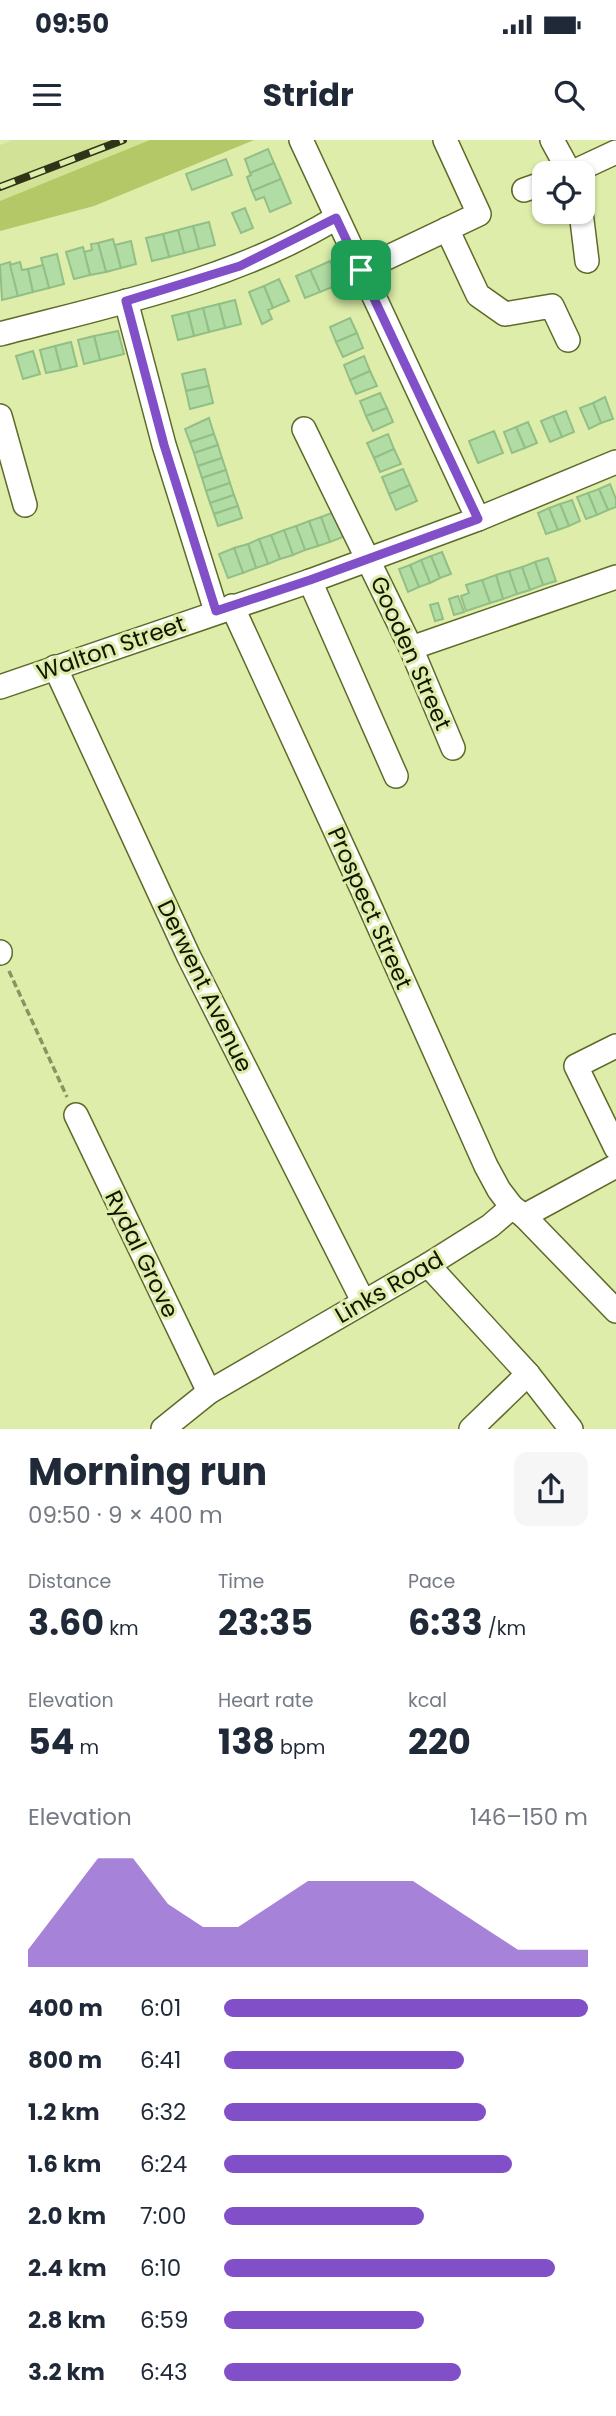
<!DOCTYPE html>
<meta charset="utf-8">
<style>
body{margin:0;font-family:Poppins,sans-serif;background:#f6f6f7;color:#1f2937;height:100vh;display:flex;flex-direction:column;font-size:26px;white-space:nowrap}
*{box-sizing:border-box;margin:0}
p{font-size:23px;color:#747a83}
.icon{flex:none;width:38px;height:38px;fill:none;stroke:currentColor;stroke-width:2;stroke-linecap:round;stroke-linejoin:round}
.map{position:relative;height:1289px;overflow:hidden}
.panel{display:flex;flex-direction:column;background:#fff;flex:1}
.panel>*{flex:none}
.tools{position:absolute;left:532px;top:21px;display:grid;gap:14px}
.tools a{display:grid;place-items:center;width:63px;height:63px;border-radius:14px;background:#fff;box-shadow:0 2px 5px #0004;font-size:35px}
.pin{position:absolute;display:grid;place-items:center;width:60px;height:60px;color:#fff;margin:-30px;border-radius:14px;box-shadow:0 4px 10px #0006}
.round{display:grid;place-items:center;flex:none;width:74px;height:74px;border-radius:14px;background:#f6f6f7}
.summary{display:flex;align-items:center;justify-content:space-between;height:119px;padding:0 28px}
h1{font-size:38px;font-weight:700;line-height:52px}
.figures{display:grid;grid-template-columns:repeat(3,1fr);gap:10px;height:119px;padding:7px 28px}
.figures div{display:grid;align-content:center}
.figures b{font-size:35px;font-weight:700}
.figures small{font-size:19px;font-weight:400}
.figures p{font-size:19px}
.chart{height:196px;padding:14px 28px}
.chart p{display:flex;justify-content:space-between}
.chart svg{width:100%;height:126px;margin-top:7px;fill:#8150c9;opacity:.7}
ul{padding:0 28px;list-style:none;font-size:23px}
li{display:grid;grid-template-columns:112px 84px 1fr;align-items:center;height:52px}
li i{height:18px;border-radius:9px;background:#8150c9}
.status{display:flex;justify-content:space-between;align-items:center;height:49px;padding:0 35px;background:#fff;direction:ltr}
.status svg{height:19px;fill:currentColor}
header{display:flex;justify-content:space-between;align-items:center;height:91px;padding:0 28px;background:#fff;font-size:32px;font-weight:700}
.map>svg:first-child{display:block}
</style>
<div class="status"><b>09:50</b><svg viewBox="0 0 49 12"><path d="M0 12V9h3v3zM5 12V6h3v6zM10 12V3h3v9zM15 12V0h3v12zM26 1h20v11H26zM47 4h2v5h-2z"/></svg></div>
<header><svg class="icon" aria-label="menu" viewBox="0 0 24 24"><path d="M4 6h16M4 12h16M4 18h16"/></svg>Stridr<svg class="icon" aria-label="search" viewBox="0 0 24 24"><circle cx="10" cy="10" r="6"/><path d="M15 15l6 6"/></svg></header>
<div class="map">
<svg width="616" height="1289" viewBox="0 0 616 1289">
<rect width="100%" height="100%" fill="#deeeaa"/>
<path fill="#d2e398" d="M12 0H254L94 66 0 91V5Z"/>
<path fill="#b4c867" d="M150 0H254L94 66 0 91V61Z"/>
<g fill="#b1dda5" stroke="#93bf87" stroke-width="2">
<path d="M268 9 274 23 250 33 245 19Z"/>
<path d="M226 19 232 35 192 50 186 34Z"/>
<path d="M274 23 281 39 252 51 247 37 251 35 250 33Z"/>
<path d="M281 39 291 63 270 72 264 57 256 60 252 51Z"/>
<path d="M245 68 253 88 241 93 232 73Z"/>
<path d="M209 82 215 105 199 109 193 86Z"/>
<path d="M193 86 199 109 184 113 178 90Z"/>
<path d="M178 90 184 113 169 117 163 94Z"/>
<path d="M163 94 169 117 152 121 146 98Z"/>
<path d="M113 99 121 128 106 132 98 103Z"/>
<path d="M131 101 136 124 121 128 115 105Z"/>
<path d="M98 103 106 132 90 135 84 112 92 110 91 104Z"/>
<path d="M83 107 90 135 74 139 66 112Z"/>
<path d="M57 114 64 144 49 148 41 118Z"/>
<path d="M330 121 340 144 320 152 310 130Z"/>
<path d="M10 122 18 156 2 160 0 125Z"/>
<path d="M20 122 22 130 28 129 33 152 18 156 10 125Z"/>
<path d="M43 125 49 148 33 152 28 129Z"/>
<path d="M310 130 320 152 305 158 296 136Z"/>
<path d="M279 139 289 161 273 168 264 146Z"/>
<path d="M264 146 273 168 268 170 272 179 262 184 249 152Z"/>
<path d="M235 160 241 184 225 188 219 164Z"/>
<path d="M219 164 225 188 209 192 203 168Z"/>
<path d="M203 168 209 192 194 196 188 172Z"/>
<path d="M188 172 194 196 178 200 172 176Z"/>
<path d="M350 178 357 193 336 202 330 187Z"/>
<path d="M118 191 124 214 100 220 94 196Z"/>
<path d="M357 193 363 208 343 217 336 202Z"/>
<path d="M94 196 100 220 84 224 78 200Z"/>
<path d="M71 202 77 226 61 230 55 206Z"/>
<path d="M55 206 61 230 46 233 40 210Z"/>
<path d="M33 211 40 234 23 239 16 216Z"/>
<path d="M364 216 370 231 350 240 344 225Z"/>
<path d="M205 229 209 246 186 251 182 234Z"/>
<path d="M370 231 377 246 356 254 350 240Z"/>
<path d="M209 246 213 263 190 269 186 251Z"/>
<path d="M380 253 387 268 366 276 360 261Z"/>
<path d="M605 257 613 279 601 283 593 263Z"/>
<path d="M593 263 601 283 589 289 580 268Z"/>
<path d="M387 268 393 282 373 291 366 276Z"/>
<path d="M566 271 574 292 562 297 553 276Z"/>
<path d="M553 276 562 297 550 302 541 281Z"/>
<path d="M209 278 214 294 190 302 185 289Z"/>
<path d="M528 282 537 303 525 308 516 287Z"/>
<path d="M516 287 525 308 512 313 504 292Z"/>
<path d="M494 291 503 313 478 323 469 301Z"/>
<path d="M214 294 218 305 194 313 190 302Z"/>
<path d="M388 294 394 309 374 318 367 303Z"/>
<path d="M218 305 222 318 198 326 194 313Z"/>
<path d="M394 309 401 324 380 332 374 318Z"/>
<path d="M222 318 226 330 202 338 198 326Z"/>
<path d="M403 329 410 345 389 354 382 337Z"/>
<path d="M226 330 230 343 206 351 202 338Z"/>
<path d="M230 343 234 355 210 363 206 351Z"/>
<path d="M610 344 616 359V367L608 370 599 349Z"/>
<path d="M410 345 417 361 396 370 389 354Z"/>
<path d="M599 349 608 370 597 375 588 353Z"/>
<path d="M588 353 597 375 586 379 577 357Z"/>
<path d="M234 355 238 366 214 374 210 363Z"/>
<path d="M572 360 580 381 569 386 560 364Z"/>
<path d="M560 364 569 386 558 390 549 368Z"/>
<path d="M238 366 242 378 218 386 214 374Z"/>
<path d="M549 368 558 390 546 394 538 373Z"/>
<path d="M334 372 343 397 330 402 321 377Z"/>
<path d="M321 377 330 402 318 406 309 381Z"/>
<path d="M309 381 318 406 305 410 296 386Z"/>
<path d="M296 386 305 410 293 415 284 390Z"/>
<path d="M284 390 293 415 280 419 271 395Z"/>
<path d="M271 395 280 419 268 424 259 399Z"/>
<path d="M259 399 268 424 256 428 248 404Z"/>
<path d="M248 404 256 428 243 433 234 408Z"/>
<path d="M234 408 243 433 228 438 219 414Z"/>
<path d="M442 412 451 434 440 438 431 416Z"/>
<path d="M431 416 440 438 430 443 421 420Z"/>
<path d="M548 418 556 441 543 445 535 422Z"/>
<path d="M421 420 430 443 419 447 410 425Z"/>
<path d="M535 422 543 445 530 450 522 427Z"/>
<path d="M410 425 419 447 408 452 399 429Z"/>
<path d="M522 427 530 450 517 454 509 431Z"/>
<path d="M509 431 517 454 503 459 496 435Z"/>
<path d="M496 435 503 459 490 463 482 440Z"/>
<path d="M482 440 490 463 466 471 461 456 469 453 466 445Z"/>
<path d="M458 456 464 472 454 475 449 459Z"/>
<path d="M438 463 443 479 435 481 430 465Z"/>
</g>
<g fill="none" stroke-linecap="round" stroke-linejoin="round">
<defs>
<g id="minor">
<path d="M301 0 478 379"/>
<path d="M552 0 570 33"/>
<path d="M571 33 616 12"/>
<path d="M524 50 544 43"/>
<path d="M581 72 587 121"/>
<path d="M447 89 478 155 505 174 552 166 568 200"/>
<path d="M361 130 479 74 445 0"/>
<path d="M126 161 164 305 216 471"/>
<path d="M0 194C115 164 234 140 336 78"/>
<path d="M0 276 25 365"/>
<path d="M304 289 411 508 453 608"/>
<path d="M310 441 396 636"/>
<path d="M232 466 363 751 486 1026 499 1050 512 1067"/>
<path d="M411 508 616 437"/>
<path d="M55 527 189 817 363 1161"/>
<path d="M0 547 310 441 478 379 616 322"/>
<path d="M0 812V813"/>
<path d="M616 906 576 926 616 1008"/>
<path d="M76 975 209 1252"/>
<path d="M524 1076 616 1171"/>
<path d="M428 1125 528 1234 571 1289"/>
<path d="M163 1289 209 1252 428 1125 490 1086 512 1067 524 1076 616 1026"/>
<path d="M471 1289 528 1234"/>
</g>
</defs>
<use href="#minor" stroke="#5d6a29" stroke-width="26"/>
<path stroke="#899463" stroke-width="3.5" stroke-dasharray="7 3.5" stroke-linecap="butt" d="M9 831 67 957"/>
<use href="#minor" stroke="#fff" stroke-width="23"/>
<defs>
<path id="rail" d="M0 47 123 0"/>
</defs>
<use href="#rail" stroke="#2f3418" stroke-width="8"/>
<use href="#rail" stroke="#deeeaa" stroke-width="5" stroke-dasharray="16" stroke-linecap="butt"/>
</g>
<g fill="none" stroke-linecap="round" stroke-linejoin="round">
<defs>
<path id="route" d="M336 78 478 379 310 440 216 471 164 305 126 161 240 126Z"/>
</defs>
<use href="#route" stroke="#fff" stroke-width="14"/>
<use href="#route" stroke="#8150c9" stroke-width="9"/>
</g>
<g text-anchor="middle" stroke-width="6" stroke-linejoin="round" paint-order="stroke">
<g font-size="23" fill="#121600" stroke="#deeeaa">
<text transform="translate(111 508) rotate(-19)" y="8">Walton Street</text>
<text transform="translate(411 513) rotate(66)" y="8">Gooden Street</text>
<text transform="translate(370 768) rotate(66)" y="8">Prospect Street</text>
<text transform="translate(205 846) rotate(64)" y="8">Derwent Avenue</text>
<text transform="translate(142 1114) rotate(64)" y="8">Rydal Grove</text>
<text transform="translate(389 1147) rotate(-30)" y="8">Links Road</text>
</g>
</g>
</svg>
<div class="tools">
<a><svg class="icon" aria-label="locate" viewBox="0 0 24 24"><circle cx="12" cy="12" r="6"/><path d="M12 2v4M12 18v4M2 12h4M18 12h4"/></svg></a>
</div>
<div class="pin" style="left:361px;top:130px;background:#1e9e55"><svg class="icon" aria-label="arrive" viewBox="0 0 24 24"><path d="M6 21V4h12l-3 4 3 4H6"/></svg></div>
</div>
<section class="panel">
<div class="summary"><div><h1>Morning run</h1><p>09:50 · 9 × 400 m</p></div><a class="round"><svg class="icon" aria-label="share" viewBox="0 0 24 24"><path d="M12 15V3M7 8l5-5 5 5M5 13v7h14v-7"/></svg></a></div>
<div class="figures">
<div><p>Distance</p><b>3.60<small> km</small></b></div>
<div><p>Time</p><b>23:35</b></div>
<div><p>Pace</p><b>6:33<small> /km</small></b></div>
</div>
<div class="figures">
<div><p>Elevation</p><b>54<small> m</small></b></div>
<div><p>Heart rate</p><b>138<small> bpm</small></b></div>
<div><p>kcal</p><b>220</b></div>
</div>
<div class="chart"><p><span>Elevation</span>146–150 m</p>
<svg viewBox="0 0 160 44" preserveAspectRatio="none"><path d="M0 44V38L10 22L20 6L30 6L40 22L50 30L60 30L70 22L80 14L90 14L100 14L110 14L120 22L130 30L140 38L150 38L160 38V44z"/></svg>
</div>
<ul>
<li><b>400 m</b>6:01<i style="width:100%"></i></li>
<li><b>800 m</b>6:41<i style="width:66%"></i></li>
<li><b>1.2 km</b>6:32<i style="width:72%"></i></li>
<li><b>1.6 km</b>6:24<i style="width:79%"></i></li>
<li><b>2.0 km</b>7:00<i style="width:55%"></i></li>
<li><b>2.4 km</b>6:10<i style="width:91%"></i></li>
<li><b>2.8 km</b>6:59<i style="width:55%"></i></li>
<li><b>3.2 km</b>6:43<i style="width:65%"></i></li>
</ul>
</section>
